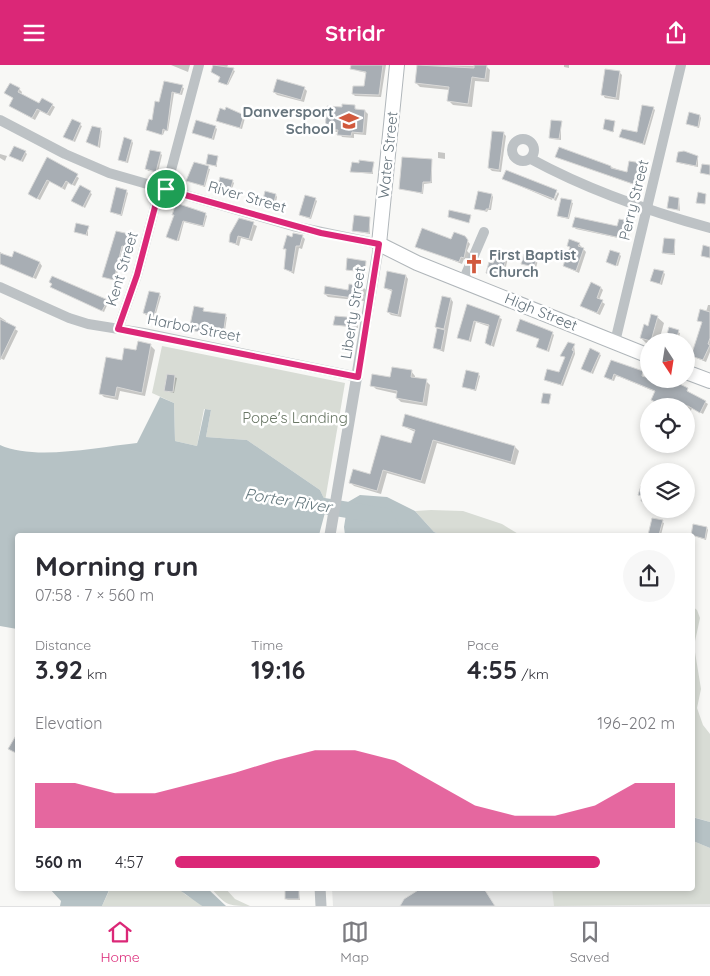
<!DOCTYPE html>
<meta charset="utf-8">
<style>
body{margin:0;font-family:Quicksand,sans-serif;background:#f7f7f7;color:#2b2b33;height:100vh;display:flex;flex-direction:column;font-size:19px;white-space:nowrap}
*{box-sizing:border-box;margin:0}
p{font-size:16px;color:#7c7c81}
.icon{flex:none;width:28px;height:28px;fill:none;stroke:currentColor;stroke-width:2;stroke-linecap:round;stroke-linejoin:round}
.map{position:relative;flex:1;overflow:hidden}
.details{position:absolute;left:15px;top:468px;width:680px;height:358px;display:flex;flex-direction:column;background:#fff;border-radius:5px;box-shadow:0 2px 8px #0003}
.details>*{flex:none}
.needle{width:32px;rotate:168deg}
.controls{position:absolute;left:640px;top:268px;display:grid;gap:10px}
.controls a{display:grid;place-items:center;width:55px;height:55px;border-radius:50%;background:#fff;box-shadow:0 2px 8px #0003;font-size:25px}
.pin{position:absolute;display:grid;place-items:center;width:42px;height:42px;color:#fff;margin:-21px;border:2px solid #fff;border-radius:50%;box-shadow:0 1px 5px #0007}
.round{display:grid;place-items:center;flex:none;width:52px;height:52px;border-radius:26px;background:#f7f7f7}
.headline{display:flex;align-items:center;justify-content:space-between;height:85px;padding:0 20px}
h1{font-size:28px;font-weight:700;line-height:38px}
.metrics{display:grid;grid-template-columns:repeat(3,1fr);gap:8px;height:85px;padding:5px 20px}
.metrics div{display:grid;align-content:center}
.metrics b{font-size:25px;font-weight:700}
.metrics small{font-size:14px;font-weight:400}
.metrics p{font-size:14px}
.chart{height:140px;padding:10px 20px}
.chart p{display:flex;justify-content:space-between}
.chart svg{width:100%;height:90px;margin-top:5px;fill:#db2777;opacity:.7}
ul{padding:0 20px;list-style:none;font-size:16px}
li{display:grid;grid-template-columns:80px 60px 1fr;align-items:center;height:38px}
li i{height:12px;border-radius:6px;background:#db2777}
header{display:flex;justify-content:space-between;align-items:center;height:65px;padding:0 20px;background:#db2777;color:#fff;font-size:22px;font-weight:700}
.menu{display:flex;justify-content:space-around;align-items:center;height:70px;border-top:1px solid #e1e1e2;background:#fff;font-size:14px;color:#7c7c81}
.menu a{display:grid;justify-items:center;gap:2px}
.menu .current{color:#db2777}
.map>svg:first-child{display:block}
</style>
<header><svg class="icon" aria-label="menu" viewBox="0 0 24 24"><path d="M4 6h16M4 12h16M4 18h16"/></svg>Stridr<svg class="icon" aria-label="share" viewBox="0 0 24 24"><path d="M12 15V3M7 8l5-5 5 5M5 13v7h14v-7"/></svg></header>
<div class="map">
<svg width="710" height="841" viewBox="0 0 710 841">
<rect width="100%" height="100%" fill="#f8f8f6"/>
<path fill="#e6e7e6" d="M710 796V841H333L332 823 692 822Z"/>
<g fill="#d8dcd5">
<path d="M162 281 345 318 325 436 320 425 247 375 206 372 211 345 204 344 197 381 175 376 174 338 152 328Z"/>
<path d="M431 445 463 446 502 459 520 470H442L434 467 415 446Z"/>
<path d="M692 541 697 545 700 553 694 581 701 624 697 643 703 660 710 669V757L693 752Z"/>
<path d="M693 776 710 783V839L554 841 552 823 692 822Z"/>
<path d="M111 822 180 823C184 833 196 832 202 841H102Z"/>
<path d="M211 823H225L235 834 250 841C227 841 226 840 211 823Z"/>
</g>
<g fill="#b6c2c5">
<path d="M160 332 174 338 175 376 197 381 205 344 211 345 206 372 247 375 320 425 327 440 319 470H18L17 564 0 561V380C35 396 98 382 137 378Z"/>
<path d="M360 430 387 432 415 446 434 467 442 470H345L344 462 348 437Z"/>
<path d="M692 752 710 757V783L693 776Z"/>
<path d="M49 823H110L102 841H60L61 836Z"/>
<path d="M180 823H207L226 841H202L181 826Z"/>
</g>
<g fill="#0003">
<path d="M171 0H190L188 7Z"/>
<path d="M214 0H228L227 2 235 6 228 20 221 18V12L212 7Z"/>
<path d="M356 0H386L381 32 355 31 353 29 365 22 367 8 358 6Z"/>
<path d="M418 0 486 1 490 5 489 17 475 16 472 42 453 40 449 36 450 25 420 22 416 18Z"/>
<path d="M564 0H569V3L564 2Z"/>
<path d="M619 7 622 10 619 35 605 33 603 30Z"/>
<path d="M165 17 184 23 182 30 174 28 168 66 165 65 163 70 147 65 153 57Z"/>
<path d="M10 19 19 24 22 27 21 30 39 40H52L55 42 50 51 40 46 35 55 13 43 11 41 14 34Z"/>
<path d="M304 23 307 26 304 37 277 30 274 27Z"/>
<path d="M354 41 357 46H365L368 49 366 70 354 69V73L342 72 339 67H330L327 64 343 44Z"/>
<path d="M653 43 655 45 645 80 621 72 638 68Z"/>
<path d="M226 44 245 53 242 64 219 57Z"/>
<path d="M700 51 701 53 699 63 688 59Z"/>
<path d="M561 57V75L552 74 550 72Z"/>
<path d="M614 57V67L604 64Z"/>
<path d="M80 60 82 61 75 77 66 73Z"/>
<path d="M215 62 217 64 214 75 194 68Z"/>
<path d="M100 64 102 66 100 83 88 77Z"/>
<path d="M503 68 506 71 501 107 492 106 489 103Z"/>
<path d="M132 76 133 78 128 98 121 96 119 95Z"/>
<path d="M25 87 27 89 23 97 12 92Z"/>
<path d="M438 87 445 88V94L438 93Z"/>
<path d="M160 88 162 90 158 107 148 106 147 104Z"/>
<path d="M679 88 698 92V102L679 98Z"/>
<path d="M0 89 7 91 5 96 0 93Z"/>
<path d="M217 92V102L208 98Z"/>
<path d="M556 92 611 102 628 108 640 100 642 102 638 121Z"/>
<path d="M48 93 79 113 75 121 68 118 65 125 50 116 40 135 32 131Z"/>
<path d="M432 95V118L424 119 423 129 400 123Z"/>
<path d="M194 98 210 104 205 122 188 116Z"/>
<path d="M373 98V109L352 107Z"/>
<path d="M504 114 556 125 552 135Z"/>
<path d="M232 116 234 118 231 127 219 123Z"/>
<path d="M80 122 92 129 85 143 73 136Z"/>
<path d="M126 126 128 128 122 151 113 148 112 147Z"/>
<path d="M558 127 559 129 556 136 554 135Z"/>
<path d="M276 130 277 132 275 143 263 139Z"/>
<path d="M492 130 493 132 491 145H488L487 147 476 143Z"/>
<path d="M315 134 317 136 311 154 302 151 300 150Z"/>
<path d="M679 134 680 146 668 142Z"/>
<path d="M571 137 573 138 569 154 560 152 558 151Z"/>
<path d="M205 149 207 151 204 162 184 157 179 176 170 173 176 151Z"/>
<path d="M370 153V169L353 166Z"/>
<path d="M240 154 257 161 252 176 241 173 239 181 230 177 233 164H235Z"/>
<path d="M628 157 631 160 628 175 576 164 574 162 618 163Z"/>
<path d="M88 162V171L75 166Z"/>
<path d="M117 167 135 173 132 184 124 182 116 216 103 211Z"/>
<path d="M302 171 305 174 302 184 299 183 294 209 285 204 287 186 285 183 293 173Z"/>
<path d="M464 172 470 179 467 186 470 189 467 195 464 194 462 199 417 181Z"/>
<path d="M675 175V190L665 189 664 187Z"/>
<path d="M579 179 586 187 579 208 564 201 571 183 568 181Z"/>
<path d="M0 187 12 194 15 188 40 198 42 201 36 214 0 199Z"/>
<path d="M619 189 621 191 618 201 607 197Z"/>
<path d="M524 190 538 195 536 203 522 198Z"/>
<path d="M507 191 508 193 503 214 487 208 494 200Z"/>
<path d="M365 197 366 208 347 204Z"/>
<path d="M663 207 665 209 662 220 652 216Z"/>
<path d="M406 211 408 214 401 252 391 250 388 247 393 227 385 223Z"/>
<path d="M350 220 363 222 366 225 364 236 328 232 325 229 349 226Z"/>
<path d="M52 222 81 226 82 224 108 238 104 247Z"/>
<path d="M601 223 603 225 599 235 605 239 600 250 581 241Z"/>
<path d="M159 230 161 231 155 252 146 250 144 248Z"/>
<path d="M451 234 453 237 444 287 434 283 439 264 436 261Z"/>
<path d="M468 240 502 254 494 282 486 278 490 262 476 257 471 277 458 272Z"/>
<path d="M708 240H710V287L706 297 692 291 703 258 699 255 706 247Z"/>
<path d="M203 244 204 247 227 252 224 272 191 265Z"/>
<path d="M0 252 6 256 5 258 18 266 4 295 0 293Z"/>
<path d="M657 252 664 258 659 276H649L647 279 641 273Z"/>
<path d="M357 254 358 263 334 260Z"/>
<path d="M670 264 680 268 678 276H666Z"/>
<path d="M517 266 552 268 554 270 549 287 538 282 540 274Z"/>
<path d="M139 278 151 281 155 285 145 331 120 326 118 335 104 332 100 328 123 297 137 287Z"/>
<path d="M574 280 575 289 563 321 547 316 545 315 560 308 566 293 562 290Z"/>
<path d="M599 289 601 290 593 309 585 305Z"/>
<path d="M612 296 642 307 644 313 653 316 654 314 667 315 705 337 708 339 703 349 692 343 686 358V341H664L652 335 656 327 620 312 616 311 614 316 608 314 605 312Z"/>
<path d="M411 306 415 311V314L426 316 430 320 427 341 401 337 397 333 398 329 376 324 372 320Z"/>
<path d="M478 309 480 311 476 326 464 322Z"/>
<path d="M168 310 177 313 174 328 166 326Z"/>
<path d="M406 351 515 382 519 386 515 400 437 378 425 419 387 408 381 429 354 421 350 417 370 411 412 380 415 367 403 361Z"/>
<path d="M662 457 664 458 661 470H658Z"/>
<path d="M707 463 708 465 706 475 692 470Z"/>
<path d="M298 822 300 835H288L286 834Z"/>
</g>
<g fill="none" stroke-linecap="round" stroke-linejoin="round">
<path stroke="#b6c2c5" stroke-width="16" d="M305 438 385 451 395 470"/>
</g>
<g fill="#a8aeb4" stroke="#d9d9d8">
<path d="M213 0 234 3 227 20 218 17 220 12 211 7Z"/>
<path d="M351 0H383L379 30 352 29 353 21H364L366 7 350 4Z"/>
<path d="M417 0 474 3V0H487L485 14 472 12 468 39 447 36 449 22 415 18Z"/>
<path d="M605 4 620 6 616 33 601 30Z"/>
<path d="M277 14 305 22 301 35 273 27Z"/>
<path d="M164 16 183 20 180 29 172 27 167 66 163 64 162 70 146 65 149 54 152 55 155 36 159 37Z"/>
<path d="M10 18 20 23 18 27 39 38 42 33 53 39 47 49 37 44 32 53 9 41 13 33 4 28Z"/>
<path d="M342 39 355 40V44L365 45 363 68 352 67 351 71 337 70 338 65 325 64 327 41 342 42Z"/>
<path d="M642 40 654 42 643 79 619 72 622 64 637 67Z"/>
<path d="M226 42 244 50 240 63 216 56 220 43 225 45Z"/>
<path d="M689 47 700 50 698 62 686 59Z"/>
<path d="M72 54 81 58 73 76 63 72Z"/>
<path d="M605 54 615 56 613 67 603 64Z"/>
<path d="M196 55 216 61 212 74 192 68Z"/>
<path d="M551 55 562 56 559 74 549 73Z"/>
<path d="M92 61 101 63 98 82 86 77Z"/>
<path d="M492 66 504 67 499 105 488 103Z"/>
<path d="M124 72 132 75 126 97 118 95Z"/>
<path d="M14 81 26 86 21 96 9 91Z"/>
<path d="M559 82 611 101V103L627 107 629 96 641 98 636 120 555 92Z"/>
<path d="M150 85 161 87 156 107 145 104Z"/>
<path d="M684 86 698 91 696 101 676 97 678 87Z"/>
<path d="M208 89 218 91 216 101 206 99Z"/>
<path d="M47 92 78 109 72 120 66 116 62 123 47 115 37 134 28 129Z"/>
<path d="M402 92 432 94 431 117H423L422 128 399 124Z"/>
<path d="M359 95 374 97 372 108 350 107 352 97 359 98Z"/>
<path d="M194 97 209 101 204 121 186 116Z"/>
<path d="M702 99 710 100V110L700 108Z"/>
<path d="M506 105 557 125 554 134 502 114Z"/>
<path d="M220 112 233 115 230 127 217 123Z"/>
<path d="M80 120 91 126 83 142 71 136Z"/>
<path d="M116 122 127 125 121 150 110 147Z"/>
<path d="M265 126 276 129 273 142 262 139Z"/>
<path d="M478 126 492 129 489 144H486V146L474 144Z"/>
<path d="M698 127 706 129 705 139 696 138Z"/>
<path d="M305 130 316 133 310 153 299 150Z"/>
<path d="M669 131 679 133 678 145 667 143Z"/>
<path d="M561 133 572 135 568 153 557 151Z"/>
<path d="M176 138 206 148 203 161 183 156 177 176 166 172 174 150H172Z"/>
<path d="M449 145 471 150 469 158 448 152Z"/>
<path d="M354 150 370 152 369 168 352 166Z"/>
<path d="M575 152 617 161 619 154 629 156 625 174 572 162Z"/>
<path d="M239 153 254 157 249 174 238 171 236 179 229 177 230 169Z"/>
<path d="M76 158 89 161 86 170 74 167Z"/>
<path d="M422 163 451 174 454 167 465 171 468 175 464 193 461 192 459 197 415 182Z"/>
<path d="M116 166 134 170 131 183 122 181 114 215 102 212Z"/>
<path d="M293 168 303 170 300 181H296L292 207 284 204 286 184H283L287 170 292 172Z"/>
<path d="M664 173 675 174 674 189 662 188Z"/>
<path d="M569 174 580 178 578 181 584 183 576 206 563 201 570 182 567 181Z"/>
<path d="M703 180 710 182V193L701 191Z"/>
<path d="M610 185 620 188 616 201 606 197Z"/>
<path d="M14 186 40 197 33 213 0 199V188L12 192Z"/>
<path d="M499 187 507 190 501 213 486 208 489 197 493 198Z"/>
<path d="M524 189 537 192 534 202 521 199Z"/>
<path d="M347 193 366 196 365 207 346 205Z"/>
<path d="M654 204 664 206 660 219 650 216Z"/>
<path d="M387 206 406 210 398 250 387 247 392 225 384 223Z"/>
<path d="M52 211 108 235 102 246 50 222 52 219 49 217Z"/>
<path d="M591 217 601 222 597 233 603 235 597 248 580 241Z"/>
<path d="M349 219 363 221 361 234 324 229 325 221 348 225Z"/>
<path d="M149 226 160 228 154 251 143 248Z"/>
<path d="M442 231 451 233 444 264 435 262Z"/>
<path d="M467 239 500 251 491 281 485 278 489 260 474 256 469 276 457 273Z"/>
<path d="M194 241 204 243 203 246 226 249 223 271 189 265Z"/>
<path d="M700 244 710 247V273L708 279 710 280 703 295 691 291 702 257 697 256Z"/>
<path d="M651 249 658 251 651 276 640 273 644 259 648 261Z"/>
<path d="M335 251 358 253 356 262 333 260Z"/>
<path d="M0 254 16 262 0 295Z"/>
<path d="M520 254 553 267 547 286 536 282 539 274 516 266Z"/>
<path d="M669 262 679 265 676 276H665Z"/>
<path d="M437 263 445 265 441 285 433 283Z"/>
<path d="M138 276 151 279 142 328 117 322 115 332 99 329 106 292 122 295 124 283 136 285Z"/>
<path d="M568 277 575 279 572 285 574 286 561 320 544 315 547 304 559 307 565 292 560 291Z"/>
<path d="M590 283 600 288 591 308 581 304Z"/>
<path d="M611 295 643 306 642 311 653 314H669L688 323 687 326 706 336 700 348 688 341H664L651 335 655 326 616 310 614 309 612 315 604 312Z"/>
<path d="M392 302 412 305 411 312 427 314 423 338 396 333 397 326 370 321 372 309 390 312Z"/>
<path d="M466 305 479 308 475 325 462 322Z"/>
<path d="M167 309 175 310 173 327 164 326Z"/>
<path d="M543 328 551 329 549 339 541 338Z"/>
<path d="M405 349 515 381 511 397 433 375 421 416 383 405 377 426 349 418 353 404 370 409 381 370 411 378 415 365 402 361Z"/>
<path d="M646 415 649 416V438L641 436 642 431 638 430 641 421 644 422Z"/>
<path d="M652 453 663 455 659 470H648Z"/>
<path d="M693 459 707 462 705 474 691 470Z"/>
<path d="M18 667V689L8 684Z"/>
<rect x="285" y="822" width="14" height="12"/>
<path d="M423 822H483L495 841H400L404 834Z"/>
</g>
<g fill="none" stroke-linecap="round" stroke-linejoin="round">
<defs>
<g id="secondary">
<path d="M397 0 379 179 417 198 649 291"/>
<path d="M686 307 710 316"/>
</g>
</defs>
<use href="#secondary" stroke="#b0b6ba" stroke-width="16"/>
<g stroke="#bdc2c5" stroke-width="10">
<path d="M0 55 65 89 109 108 293 161 379 179"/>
<circle cx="523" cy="85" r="11"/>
<path d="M531 94C588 125 648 146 710 163"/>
<path d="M166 124 199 0"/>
<path d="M463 216 484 167"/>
<path d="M0 222 69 253 88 259 144 268 358 312"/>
<path d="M118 264 137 210 160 123"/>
<path d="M615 277 681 0"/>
</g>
<g stroke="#bdc2c5" stroke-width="11">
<path d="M330 470 379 179"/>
<path d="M320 822 321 841"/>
</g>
<use href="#secondary" stroke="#fff" stroke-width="14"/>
</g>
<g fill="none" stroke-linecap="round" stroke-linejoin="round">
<defs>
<path id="route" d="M160 123 321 168 379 179 358 312 118 264 137 210Z"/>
</defs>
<use href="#route" stroke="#fff" stroke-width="10"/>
<use href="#route" stroke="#db2777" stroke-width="6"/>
</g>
<defs>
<symbol id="school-bare" viewBox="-9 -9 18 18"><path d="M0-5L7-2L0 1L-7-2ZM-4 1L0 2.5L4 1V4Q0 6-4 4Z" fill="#d1593d" stroke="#fff" stroke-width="2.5" paint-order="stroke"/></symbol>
<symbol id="church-bare" viewBox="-9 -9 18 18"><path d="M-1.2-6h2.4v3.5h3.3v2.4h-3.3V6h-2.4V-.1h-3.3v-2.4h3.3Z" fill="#d1593d" stroke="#fff" stroke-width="2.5" paint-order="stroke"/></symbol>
</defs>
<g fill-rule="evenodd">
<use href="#school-bare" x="335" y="42" width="28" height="28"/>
<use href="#church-bare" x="460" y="185" width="28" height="28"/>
</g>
<g text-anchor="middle" stroke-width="5" stroke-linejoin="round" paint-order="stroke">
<g font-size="15" font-weight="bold" fill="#66747d" stroke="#fff" text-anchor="end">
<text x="334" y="52">Danversport<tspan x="334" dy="17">School</tspan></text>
<text x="489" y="195" text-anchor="start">First Baptist<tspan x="489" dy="17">Church</tspan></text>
</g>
<g font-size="15" fill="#66747d" stroke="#fff">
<text transform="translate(388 90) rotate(-84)" y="5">Water Street</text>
<text transform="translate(247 132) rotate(16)" y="5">River Street</text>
<text transform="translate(634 135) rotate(-76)" y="5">Perry Street</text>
<text transform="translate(122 204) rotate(-73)" y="5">Kent Street</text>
<text transform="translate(541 247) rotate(22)" y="5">High Street</text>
<text transform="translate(353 248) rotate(-81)" y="5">Liberty Street</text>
<text transform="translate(194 263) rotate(11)" y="5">Harbor Street</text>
</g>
<g font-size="15" fill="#687664" stroke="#fff">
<text x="295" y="358">Pope's Landing</text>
</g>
<g font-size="16" font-style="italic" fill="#66797f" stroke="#fff">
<text transform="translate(288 435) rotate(9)" y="6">Porter River</text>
</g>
</g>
</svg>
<div class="controls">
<a><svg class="needle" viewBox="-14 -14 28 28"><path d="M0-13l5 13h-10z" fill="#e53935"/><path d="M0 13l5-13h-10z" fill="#7c7c81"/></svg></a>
<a><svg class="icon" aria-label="locate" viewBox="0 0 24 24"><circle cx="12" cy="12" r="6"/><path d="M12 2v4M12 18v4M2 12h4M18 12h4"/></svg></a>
<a><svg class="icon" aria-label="layers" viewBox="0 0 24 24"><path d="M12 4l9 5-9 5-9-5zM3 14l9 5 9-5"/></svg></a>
</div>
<div class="pin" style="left:166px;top:124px;background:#1e9e55"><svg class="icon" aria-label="arrive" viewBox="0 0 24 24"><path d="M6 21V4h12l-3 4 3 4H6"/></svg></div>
<section class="details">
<div class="headline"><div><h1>Morning run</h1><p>07:58 · 7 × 560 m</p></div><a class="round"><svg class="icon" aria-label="share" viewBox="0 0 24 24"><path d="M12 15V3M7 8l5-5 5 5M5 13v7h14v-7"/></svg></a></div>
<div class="metrics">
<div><p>Distance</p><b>3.92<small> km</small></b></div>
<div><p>Time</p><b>19:16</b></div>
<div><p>Pace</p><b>4:55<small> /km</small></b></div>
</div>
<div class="chart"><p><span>Elevation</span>196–202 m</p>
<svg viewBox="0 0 160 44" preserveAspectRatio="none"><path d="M0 44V22L10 22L20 27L30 27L40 22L50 17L60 11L70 6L80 6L90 11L100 22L110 33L120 38L130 38L140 33L150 22L160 22V44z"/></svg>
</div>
<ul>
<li><b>560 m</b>4:57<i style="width:85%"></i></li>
</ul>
</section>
</div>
<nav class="menu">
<a class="current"><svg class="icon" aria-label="home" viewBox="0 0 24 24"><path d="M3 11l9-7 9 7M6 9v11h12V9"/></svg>Home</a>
<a><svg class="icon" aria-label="map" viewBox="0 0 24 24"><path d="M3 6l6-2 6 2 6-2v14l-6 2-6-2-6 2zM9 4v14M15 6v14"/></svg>Map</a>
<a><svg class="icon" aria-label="saved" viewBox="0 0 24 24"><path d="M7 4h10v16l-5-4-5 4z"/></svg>Saved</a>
</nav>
